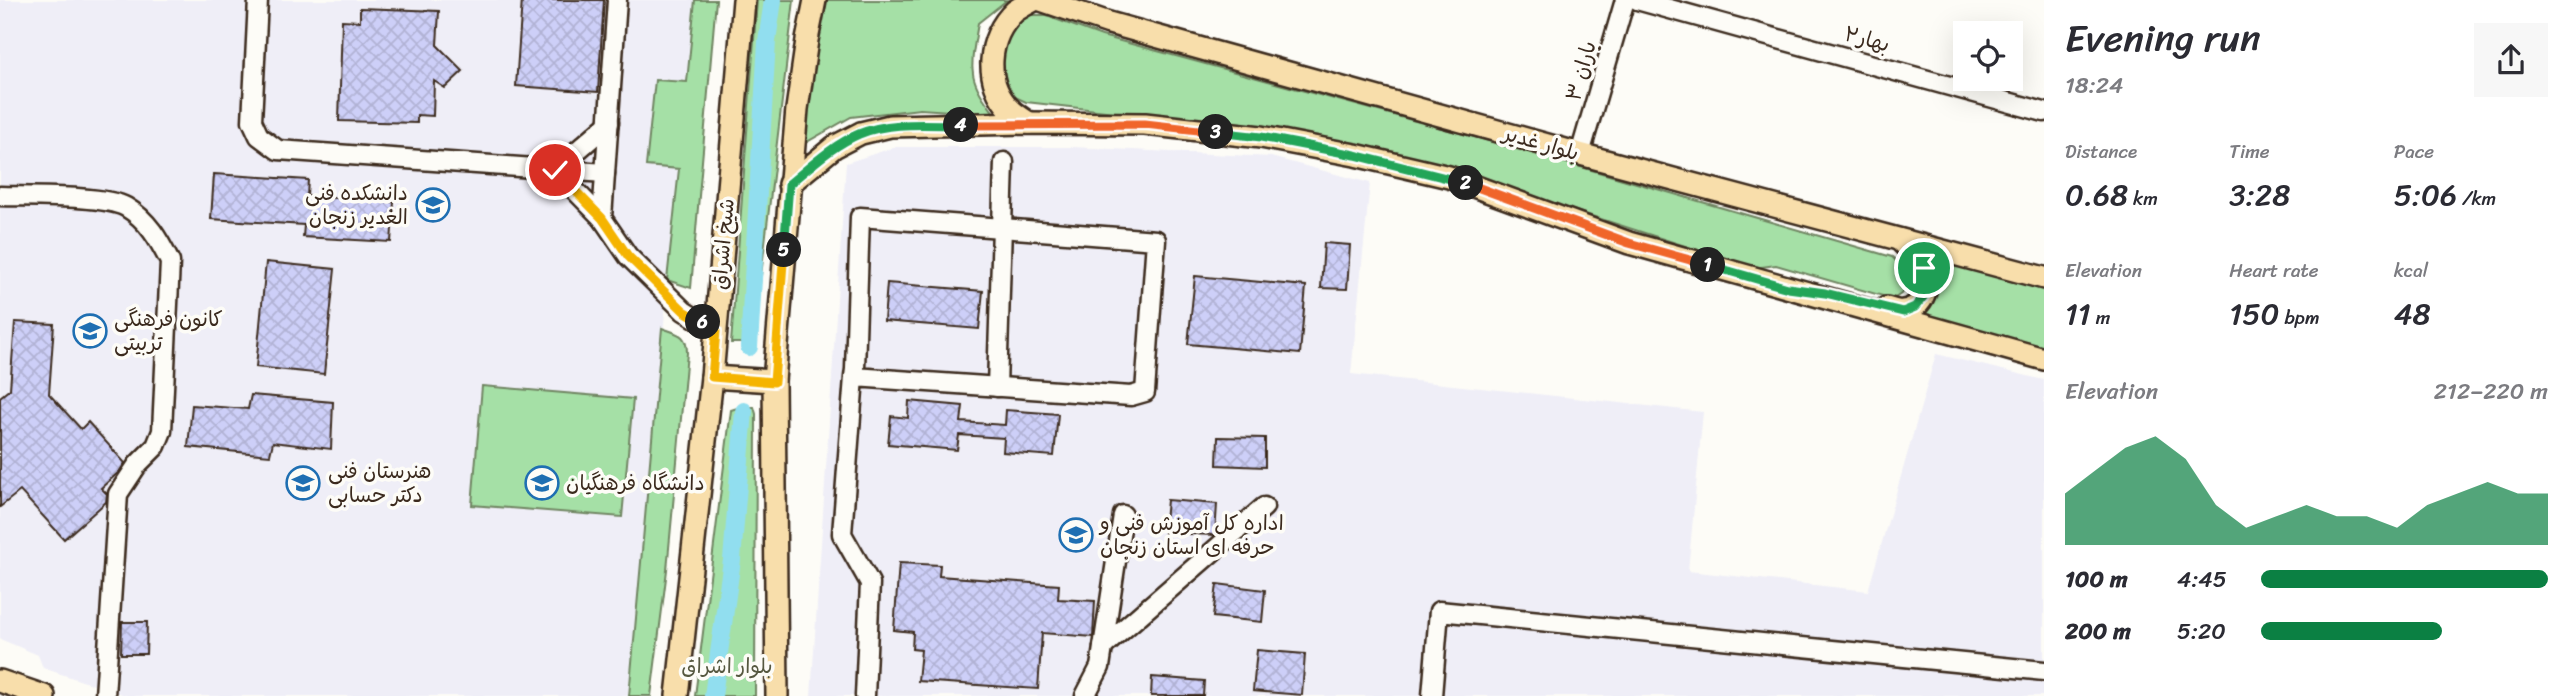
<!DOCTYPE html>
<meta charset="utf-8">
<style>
body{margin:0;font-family:Sriracha,"Playpen Sans Arabic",sans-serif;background:#f7f7f7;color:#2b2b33;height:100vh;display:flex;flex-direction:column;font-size:26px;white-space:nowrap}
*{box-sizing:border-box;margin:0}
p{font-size:23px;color:#7c7c81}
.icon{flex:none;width:38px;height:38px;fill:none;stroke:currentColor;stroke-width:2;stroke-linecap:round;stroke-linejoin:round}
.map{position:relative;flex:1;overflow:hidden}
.side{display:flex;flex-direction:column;background:#fff;width:525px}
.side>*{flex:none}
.tools{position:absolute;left:1953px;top:21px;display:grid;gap:14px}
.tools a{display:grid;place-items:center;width:70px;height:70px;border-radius:0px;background:#fff;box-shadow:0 7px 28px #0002;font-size:35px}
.pin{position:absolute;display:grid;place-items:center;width:60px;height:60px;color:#fff;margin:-30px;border:4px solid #fff;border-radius:50%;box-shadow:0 2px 7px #0007}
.km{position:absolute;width:35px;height:35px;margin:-18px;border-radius:50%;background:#222;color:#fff;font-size:19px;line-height:35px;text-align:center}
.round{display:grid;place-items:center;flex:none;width:74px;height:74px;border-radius:0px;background:#f7f7f7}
.head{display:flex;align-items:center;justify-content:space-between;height:119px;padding:0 21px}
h1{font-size:38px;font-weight:600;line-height:52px}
.figures{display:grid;grid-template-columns:repeat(3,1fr);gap:10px;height:119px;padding:7px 21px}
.figures div{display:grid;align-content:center}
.figures b{font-size:30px;font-weight:600}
.figures small{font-size:19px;font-weight:400}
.figures p{font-size:19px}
.chart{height:196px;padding:14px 21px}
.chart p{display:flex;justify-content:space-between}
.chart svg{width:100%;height:126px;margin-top:7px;fill:#0b8043;opacity:.7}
ul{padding:0 21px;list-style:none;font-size:23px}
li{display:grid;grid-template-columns:112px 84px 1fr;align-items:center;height:52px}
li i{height:18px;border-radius:9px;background:#0b8043}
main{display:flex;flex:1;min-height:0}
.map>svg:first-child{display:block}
</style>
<main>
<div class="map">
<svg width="2044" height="696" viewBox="0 0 2044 696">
<defs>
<pattern id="building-cross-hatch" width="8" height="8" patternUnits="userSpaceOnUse" patternTransform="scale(1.75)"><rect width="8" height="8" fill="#cdcff8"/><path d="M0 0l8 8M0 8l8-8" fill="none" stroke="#b1b2d4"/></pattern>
</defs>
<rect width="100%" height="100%" fill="#fdfcf7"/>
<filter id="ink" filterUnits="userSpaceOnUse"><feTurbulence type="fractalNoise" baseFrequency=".0143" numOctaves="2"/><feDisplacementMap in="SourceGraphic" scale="14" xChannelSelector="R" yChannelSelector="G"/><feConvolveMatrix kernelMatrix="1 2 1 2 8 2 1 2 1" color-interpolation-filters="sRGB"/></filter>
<g filter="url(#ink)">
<g fill="#efeef7">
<path d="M0 0H695L687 82 646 166 679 168 628 696H127L43 668 38 655 0 639Z"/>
<path d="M895 147H1072L1271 157 1370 183 1351 374 1703 412 1688 571 1868 591 1936 354 2044 380V696H811L846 163Z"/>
</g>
<g fill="#a5e0a6" stroke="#708562" stroke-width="2">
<path d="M695 0H716L691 288 667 280 679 169 646 166 655 80 687 82Z"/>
<path d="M757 0H794L753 343H731Z"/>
<path d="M824 0H1007L978 23C971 67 965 77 995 114L920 109 851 117 798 147Z"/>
<path d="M1027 15H1044L1102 36 1519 149 1892 257 1909 272C1910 287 1906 292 1893 299L1776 265 1754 268 1382 149 1220 124 1026 102 1013 96 1001 82 996 58 1009 34Z"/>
<path d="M1938 260 2044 290V348L1924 315C1939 300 1939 281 1938 260Z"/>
<path d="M662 328C678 334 687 334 687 353L667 570 651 696H629Z"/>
<path d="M482 386 633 399 622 517 472 505Z"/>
<path d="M740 407H754L756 414 755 696H695L731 410Z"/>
</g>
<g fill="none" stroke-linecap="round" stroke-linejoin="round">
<g stroke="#91deef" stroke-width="18">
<path d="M749 347 767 41 773 0"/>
<path d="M713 696 732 560 744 411"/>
</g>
</g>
<g fill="url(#building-cross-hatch)" stroke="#3b2a1e" stroke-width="2">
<path d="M522 0H604L598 92 516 86Z"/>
<path d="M360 8 439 11 437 45 463 71 445 88 434 81 433 116 417 115V123L339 121 342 20 360 21Z"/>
<path d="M214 174 308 180 307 196 394 202 391 242 303 237 304 225 211 219Z"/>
<path d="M1324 243 1350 245 1347 289 1321 288Z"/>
<path d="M266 262 335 269 324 374 256 367Z"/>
<path d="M1195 276 1306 286 1300 354 1188 344Z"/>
<path d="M887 283 983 291 979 329 884 321Z"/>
<path d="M15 322 54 324 49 394 81 429 88 422 125 463 119 472 101 488 107 494 106 502 64 539 20 491 0 507V397L10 389Z"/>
<path d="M251 395 333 402 331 449 273 442 270 455 188 447 192 405 248 409Z"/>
<path d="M909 401 963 406 961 422 1005 425 1006 410 1058 414 1054 456 1003 452 1004 438 959 435 957 450 888 444 891 416 908 418Z"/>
<path d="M1218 437 1265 438V467L1217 465Z"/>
<path d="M1167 500 1217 504 1215 535 1164 533Z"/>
<path d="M899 563 940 565 939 576 1059 585 1058 599 1095 601 1093 637 1042 633 1038 689 918 681 921 650 912 649 913 632 894 630Z"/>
<path d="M1217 584 1265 590 1262 622 1213 617Z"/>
<path d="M122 622H147L146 654H121Z"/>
<path d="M1257 650 1305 654 1302 695 1253 691Z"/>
<path d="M1152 677 1204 681 1203 696H1151Z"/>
</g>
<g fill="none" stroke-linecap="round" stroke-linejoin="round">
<defs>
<g id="minor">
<path d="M258 0 252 121 259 136 278 150 605 173"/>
<path d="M617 0 602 218 628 256 684 311 716 331"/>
<path d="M1637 0 2044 112"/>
<path d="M1580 154 1625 0"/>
<path d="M0 196C27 197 105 195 126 207 148 220 159 240 170 262L162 431 156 446 138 464 118 494 105 696"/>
<path d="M602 218 555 170 609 123"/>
<path d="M854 377 1131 396 1145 392 1156 240 860 217 855 369 854 377 842 534 870 583 865 696"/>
<path d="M997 387 1004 162"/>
<path d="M1103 647 1264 507"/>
<path d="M1085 696 1100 667 1123 515"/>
<path d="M1432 696 1439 611 2044 671"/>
</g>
<g id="major">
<path d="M1041 0 1109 23 1580 154 2044 278"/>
<path d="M1029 123C1023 119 1016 115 1011 110 983 83 987 37 1015 11 1021 7 1028 3 1034 0"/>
<path d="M789 184 834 147 861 133 890 126 1029 123 1145 124 1261 137 1355 155 1449 177 1629 243 2044 359"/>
<path d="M1886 308C1891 309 1898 312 1903 311 1924 309 1932 282 1923 266 1917 256 1907 248 1900 240"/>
<path d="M712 377 774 381"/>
<path d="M0 681 44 696"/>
<path d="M677 696 712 377 744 0"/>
<path d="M777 696 774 381 797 109 807 40 815 0"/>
</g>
</defs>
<use href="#minor" stroke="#3b2a1e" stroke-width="23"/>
<use href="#major" stroke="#3b2a1e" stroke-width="26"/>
<use href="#minor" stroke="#fdfcf7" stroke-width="18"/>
<use href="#major" stroke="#f8deab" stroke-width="21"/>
</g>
</g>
<g fill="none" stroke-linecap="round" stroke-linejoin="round" filter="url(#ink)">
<defs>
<path id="split-1" d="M1708 265 1788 288 1825 293 1903 312 1915 307 1923 297 1927 278 1924 268"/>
<path id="split-2" d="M1466 183 1629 243 1708 265"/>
<path id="split-3" d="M1216 132 1261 137 1355 155 1466 183"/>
<path id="split-4" d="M961 125 1145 124 1216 132"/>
<path id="split-5" d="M784 250 789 184C811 166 833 145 859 134 889 121 928 125 961 125"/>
<path id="split-6" d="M703 322 716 331 712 377 774 382 784 250"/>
<path id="split-7" d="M555 170 602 218 628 256 684 311 703 322"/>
</defs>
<use href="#split-1" stroke="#fff" stroke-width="14"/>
<use href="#split-2" stroke="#fff" stroke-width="14"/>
<use href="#split-3" stroke="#fff" stroke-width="14"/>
<use href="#split-4" stroke="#fff" stroke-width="14"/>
<use href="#split-5" stroke="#fff" stroke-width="14"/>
<use href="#split-6" stroke="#fff" stroke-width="14"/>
<use href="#split-7" stroke="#fff" stroke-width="14"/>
<use href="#split-1" stroke="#22a559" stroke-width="9"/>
<use href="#split-2" stroke="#f0652b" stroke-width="9"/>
<use href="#split-3" stroke="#22a559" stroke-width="9"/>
<use href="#split-4" stroke="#f0652b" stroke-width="9"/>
<use href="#split-5" stroke="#22a559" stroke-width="9"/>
<use href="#split-6" stroke="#f5b400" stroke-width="9"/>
<use href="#split-7" stroke="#f5b400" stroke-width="9"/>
</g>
<defs>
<symbol id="university-ring" viewBox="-11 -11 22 22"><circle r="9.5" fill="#fdfcf7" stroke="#1f6fb2" stroke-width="1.5"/><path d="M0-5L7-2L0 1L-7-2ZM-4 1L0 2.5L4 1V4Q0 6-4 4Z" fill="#1f6fb2"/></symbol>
<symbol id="school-ring" viewBox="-11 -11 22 22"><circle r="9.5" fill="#fdfcf7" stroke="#1f6fb2" stroke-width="1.5"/><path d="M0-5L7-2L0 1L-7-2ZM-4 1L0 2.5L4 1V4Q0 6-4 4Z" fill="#1f6fb2"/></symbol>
</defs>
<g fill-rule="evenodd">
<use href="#university-ring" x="414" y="186" width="38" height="38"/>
<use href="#university-ring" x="71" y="312" width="38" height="38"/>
<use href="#school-ring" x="284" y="464" width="38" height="38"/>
<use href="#university-ring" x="523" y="464" width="38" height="38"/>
<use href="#university-ring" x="1057" y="516" width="38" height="38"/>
</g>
<g text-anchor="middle" stroke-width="7" stroke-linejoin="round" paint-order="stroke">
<g font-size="21" fill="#3b2a1e" stroke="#fdfcf7">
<text transform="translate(1867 39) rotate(15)" y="7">بهار۲</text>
<text transform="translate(1581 71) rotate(-74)" y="7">باران ۳</text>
<text transform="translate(1541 143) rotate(16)" y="7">بلوار غدیر</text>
<text transform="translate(723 244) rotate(-85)" y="7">شیخ اشراق</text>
</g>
<g font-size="21" fill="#3b2a1e" stroke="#fdfcf7" text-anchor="start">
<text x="408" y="200" text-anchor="end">دانشکده فنی<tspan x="408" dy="24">الغدیر زنجان</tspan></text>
<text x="114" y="326">کانون فرهنگی<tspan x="114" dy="24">تربیتی</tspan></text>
<text x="328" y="478">هنرستان فنی<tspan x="328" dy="24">دکتر حسابی</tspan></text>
<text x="566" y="490">دانشگاه فرهنگیان</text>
<text x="1100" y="530">اداره کل آموزش فنی و<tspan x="1100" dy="24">حرفه ای استان زنجان</tspan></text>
</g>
<g font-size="21" fill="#565840" stroke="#fdfcf7">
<text x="727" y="673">بلوار اشراق</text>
</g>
</g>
</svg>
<div class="tools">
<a><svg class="icon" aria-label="locate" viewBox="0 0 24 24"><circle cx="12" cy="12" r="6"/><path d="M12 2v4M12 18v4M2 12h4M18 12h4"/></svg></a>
</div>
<div class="pin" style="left:1924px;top:268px;background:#1e9e55"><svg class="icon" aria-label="arrive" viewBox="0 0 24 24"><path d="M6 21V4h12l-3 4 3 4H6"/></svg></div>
<div class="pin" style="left:555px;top:170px;background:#d93025"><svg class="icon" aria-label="check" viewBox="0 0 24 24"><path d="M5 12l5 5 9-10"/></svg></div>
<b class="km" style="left:1708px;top:265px">1</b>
<b class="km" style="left:1466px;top:183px">2</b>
<b class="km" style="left:1216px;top:132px">3</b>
<b class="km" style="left:961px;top:125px">4</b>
<b class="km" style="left:784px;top:250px">5</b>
<b class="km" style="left:703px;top:322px">6</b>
</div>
<section class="side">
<div class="head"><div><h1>Evening run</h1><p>18:24</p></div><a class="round"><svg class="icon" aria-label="share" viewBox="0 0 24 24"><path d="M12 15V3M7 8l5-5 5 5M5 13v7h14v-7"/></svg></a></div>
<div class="figures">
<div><p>Distance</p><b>0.68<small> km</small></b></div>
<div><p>Time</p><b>3:28</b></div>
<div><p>Pace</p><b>5:06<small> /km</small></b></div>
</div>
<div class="figures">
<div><p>Elevation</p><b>11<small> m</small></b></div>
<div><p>Heart rate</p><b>150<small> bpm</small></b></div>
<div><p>kcal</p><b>48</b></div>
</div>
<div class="chart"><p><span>Elevation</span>212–220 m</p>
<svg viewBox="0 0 160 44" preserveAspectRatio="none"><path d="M0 44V26L10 18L20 10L30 6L40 14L50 30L60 38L70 34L80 30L90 34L100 34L110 38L120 30L130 26L140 22L150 26L160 26V44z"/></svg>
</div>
<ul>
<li><b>100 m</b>4:45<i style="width:100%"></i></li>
<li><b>200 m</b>5:20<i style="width:63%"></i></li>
</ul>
</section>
</main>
